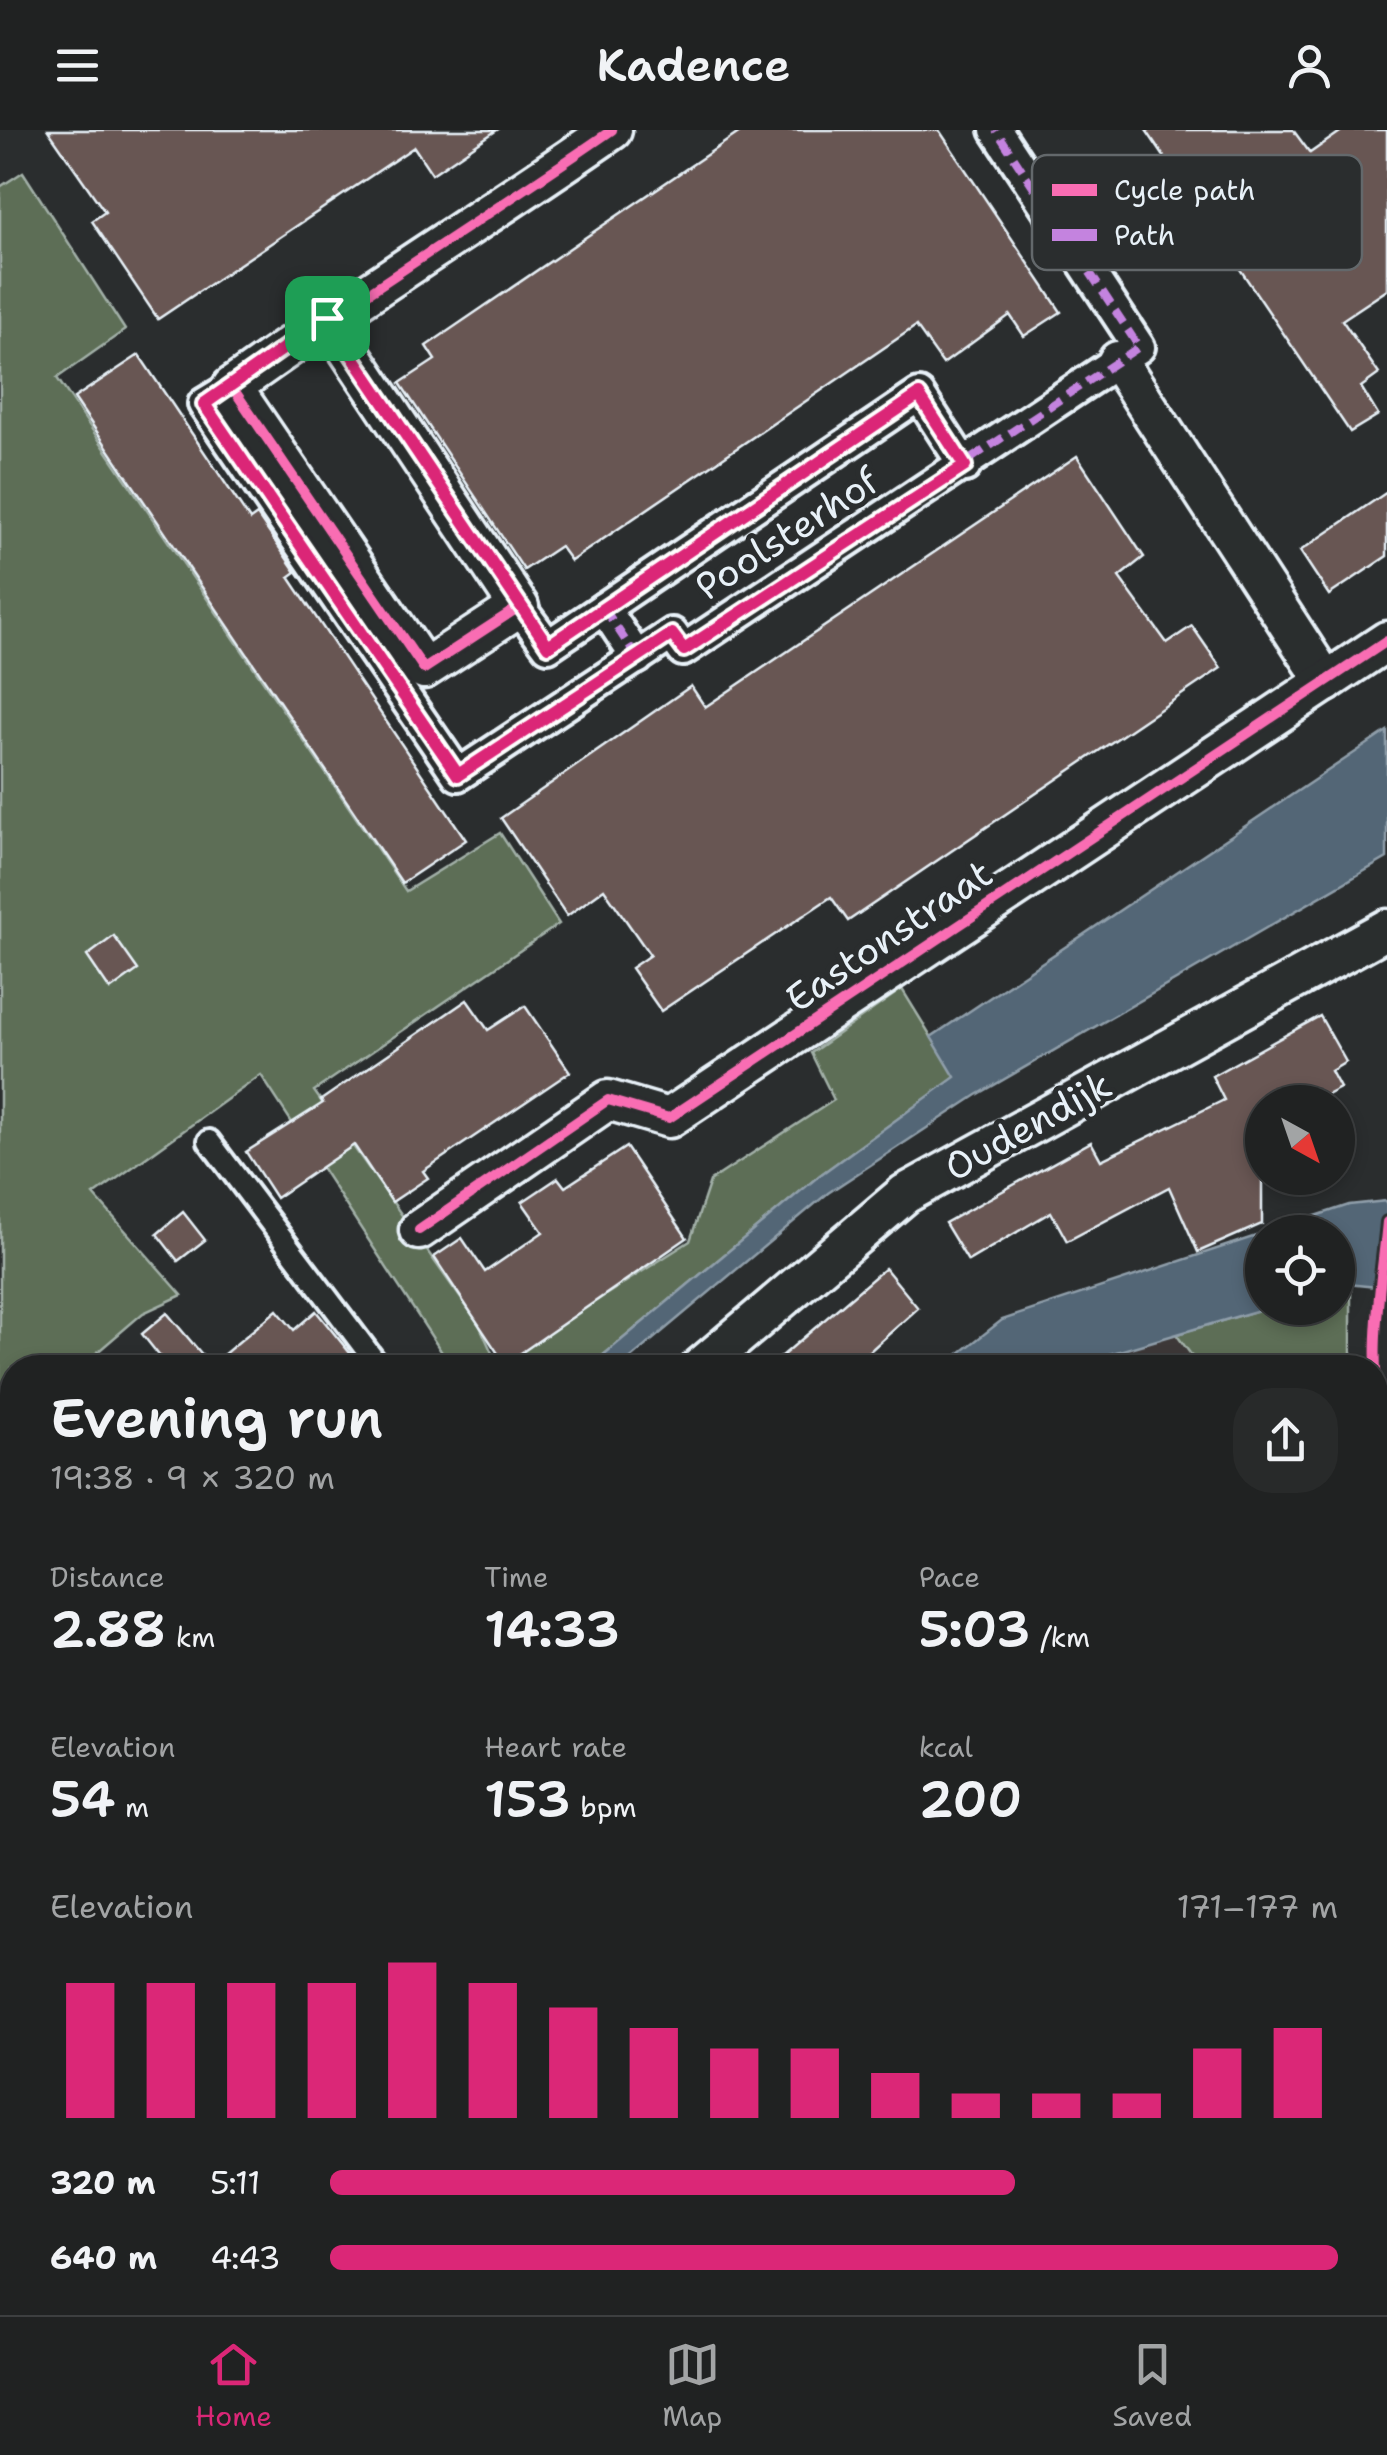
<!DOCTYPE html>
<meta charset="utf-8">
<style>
body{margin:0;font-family:"Shantell Sans",sans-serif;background:#282a2a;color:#f1f3f6;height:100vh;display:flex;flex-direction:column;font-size:38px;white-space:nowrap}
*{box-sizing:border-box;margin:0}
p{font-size:32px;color:#a2a4a5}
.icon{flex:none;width:55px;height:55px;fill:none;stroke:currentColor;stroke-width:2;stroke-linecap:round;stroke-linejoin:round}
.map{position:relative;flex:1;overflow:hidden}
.side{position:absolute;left:0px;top:1225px;width:1388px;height:960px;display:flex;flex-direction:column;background:#202222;border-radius:40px 40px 0 0;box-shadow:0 5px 15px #0003,0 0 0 2px #3d3f40}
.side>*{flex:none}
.needle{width:65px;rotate:140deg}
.tools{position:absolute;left:1245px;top:955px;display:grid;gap:20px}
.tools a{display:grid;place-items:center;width:110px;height:110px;border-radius:50%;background:#202222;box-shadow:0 5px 15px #0003,0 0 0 2px #3d3f40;font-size:50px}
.pin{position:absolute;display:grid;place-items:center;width:85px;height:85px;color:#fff;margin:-42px;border-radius:20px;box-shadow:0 5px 15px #0006}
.round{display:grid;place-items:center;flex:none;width:105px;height:105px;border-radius:40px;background:#282a2a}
.summary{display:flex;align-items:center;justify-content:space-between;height:170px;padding:0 50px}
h1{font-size:55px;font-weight:600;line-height:75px}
.metrics{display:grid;grid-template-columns:repeat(3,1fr);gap:15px;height:170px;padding:10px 50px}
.metrics div{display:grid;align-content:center}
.metrics b{font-size:50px;font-weight:600}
.metrics small{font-size:28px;font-weight:400}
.metrics p{font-size:28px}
.chart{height:280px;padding:20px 50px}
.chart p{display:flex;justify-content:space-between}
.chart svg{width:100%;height:180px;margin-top:10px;stroke:#db2777;stroke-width:6}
ul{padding:0 50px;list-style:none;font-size:32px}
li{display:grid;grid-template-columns:160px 120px 1fr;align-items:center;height:75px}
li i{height:25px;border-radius:12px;background:#db2777}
header{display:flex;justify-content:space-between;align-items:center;height:130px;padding:0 50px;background:#202222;font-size:45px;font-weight:600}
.dock{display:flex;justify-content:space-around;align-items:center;height:140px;border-top:2px solid #3d3f40;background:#202222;font-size:28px;color:#a2a4a5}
.dock a{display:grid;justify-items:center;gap:5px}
.dock .active{color:#db2777}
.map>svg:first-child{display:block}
</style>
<header><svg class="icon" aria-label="menu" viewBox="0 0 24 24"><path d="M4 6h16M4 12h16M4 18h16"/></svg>Kadence<svg class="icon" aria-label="person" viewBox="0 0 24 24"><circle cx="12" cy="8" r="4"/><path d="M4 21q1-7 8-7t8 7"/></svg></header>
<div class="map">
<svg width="1387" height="2185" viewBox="0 0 1387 2185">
<rect width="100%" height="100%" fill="#2a2d2e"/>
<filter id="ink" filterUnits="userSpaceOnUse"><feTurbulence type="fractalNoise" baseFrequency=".01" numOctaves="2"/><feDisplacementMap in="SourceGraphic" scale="20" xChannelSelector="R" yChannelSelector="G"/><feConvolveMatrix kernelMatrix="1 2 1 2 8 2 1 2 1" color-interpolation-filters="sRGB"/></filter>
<g filter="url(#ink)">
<g fill="#3d3939">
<path d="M1176 1204 1200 1237 1065 1238Z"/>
<path d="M1375 1337 1387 1361V1924L1375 1923Z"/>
</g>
<g fill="#5d6e57" stroke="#a2b0a8" stroke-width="2.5">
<path d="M23 42 125 200 57 248 406 761 500 703 559 794 314 961 479 1194 497 1234 690 1111 710 1051 834 970 811 923 902 859 956 947 820 1045 589 1237 452 1238 261 945 94 1065 182 1165 143 1183 80 1237 12 1238V1296L0 1307V57Z"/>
<path d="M1351 1154V1237H1200L1176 1204 1266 1178H1338V1156Z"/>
<path d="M462 2173 1148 2172 1149 2177 1253 2185H454Z"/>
</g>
<g fill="#536676" stroke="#8f9eaa" stroke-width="2.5">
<path d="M1387 601V728L977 965 828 1063 620 1237H589L820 1045 955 947 931 907Z"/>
<path d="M1387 1071V1158L1347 1154 1338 1156V1102H1267L1349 1075Z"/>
<path d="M1262 1104V1178H1266L1065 1237H942L1002 1190Z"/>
<path d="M372 2173V2172L462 2173 454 2185H371Z"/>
</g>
<g fill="#685652" stroke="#e8f1f8" stroke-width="2.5">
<path d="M48 0H497L432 44 414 17 158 189 92 91 105 82Z"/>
<path d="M743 0H939L1061 182 1024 206 1010 185 943 234 916 196 571 431 560 416 524 440 400 253 435 230 426 216Z"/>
<path d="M1146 0H1293L1310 23 1343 0H1387V160L1342 190 1379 244 1361 257 1378 285 1350 302Z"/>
<path d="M139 225 250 390 257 385 296 442 289 447 466 710 402 753 74 268Z"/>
<path d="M1077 326 1144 427 1119 447 1167 513 1192 496 1221 538 848 791 831 767 661 881 631 838 650 825 604 759 567 786 501 688 691 556 705 577Z"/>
<path d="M1387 362V426L1329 465 1300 421Z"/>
<path d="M114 806 138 840 110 860 87 826Z"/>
<path d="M467 870 488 900 525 876 570 942 423 1041 428 1048 392 1072 354 1015 276 1068 246 1022 323 973 321 970Z"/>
<path d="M1320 886 1346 932 1331 941 1340 958 1313 972H1262V1094L1198 1122 1169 1057 1067 1111 1051 1082 968 1131 945 1093 1091 1012 1101 1030 1224 970 1212 946Z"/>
<path d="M626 1017 687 1108 505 1234 434 1127 462 1108 485 1142 543 1102 522 1072 558 1048 565 1057Z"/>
<path d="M183 1082 205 1110 178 1131 157 1104Z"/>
<path d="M885 1138 918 1178 851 1238H768Z"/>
<path d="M277 1180 294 1200 316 1181 362 1238H169L142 1204 167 1183 211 1235Z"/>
</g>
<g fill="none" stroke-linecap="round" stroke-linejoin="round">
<defs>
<g id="service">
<path d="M209 1011 380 1238"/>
<path d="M1375 1727H1387"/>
<path d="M1384 1894 1387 1874"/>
</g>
<g id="pedestrian">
<path d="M232 257 204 274 458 645 672 504 683 520 1139 217 996 0"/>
<path d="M519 477 548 516 919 265 965 336"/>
<path d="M604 478 637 528"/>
</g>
<g id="minor">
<path d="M327 188 519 477 424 539 232 257C356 167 487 87 612 0"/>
<path d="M1118 231 1326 552"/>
<path d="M419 1100 608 970 669 988 1387 511"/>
<path d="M700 1238 905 1064 1387 799"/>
<path d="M0 1829 12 1819"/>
</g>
</defs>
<use href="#service" stroke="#e8f1f8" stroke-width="28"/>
<use href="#pedestrian" stroke="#e8f1f8" stroke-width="38"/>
<use href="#minor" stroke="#e8f1f8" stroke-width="45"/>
<use href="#service" stroke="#2a2d2e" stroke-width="20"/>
<use href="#pedestrian" stroke="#2a2d2e" stroke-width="30"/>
<use href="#minor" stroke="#2a2d2e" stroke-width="38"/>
<g stroke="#c483df" stroke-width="8" stroke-dasharray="15 8" stroke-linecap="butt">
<path d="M232 257 204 274 458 645 672 504 683 520 1139 217 996 0"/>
<path d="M519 477 548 516 919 265 965 336"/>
<path d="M604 478 637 528"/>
</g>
<defs>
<g id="cycleway">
<path d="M327 188 519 477 424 539 232 257C356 167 487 87 612 0"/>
<path d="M1387 1092C1382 1149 1364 1242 1387 1295"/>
<path d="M419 1100 608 970 669 988 1387 511"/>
</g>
</defs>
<use href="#cycleway" stroke="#2a2d2e" stroke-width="16"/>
<use href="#cycleway" stroke="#f96db3" stroke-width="10"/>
</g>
</g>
<g fill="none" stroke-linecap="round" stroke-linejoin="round" filter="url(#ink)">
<defs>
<path id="route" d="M327 188 548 516 919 265 965 336 684 520 672 504 458 645 204 274Z"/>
</defs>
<use href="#route" stroke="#fff" stroke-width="20"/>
<use href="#route" stroke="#db2777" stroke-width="12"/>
</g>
<g text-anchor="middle" stroke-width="10" stroke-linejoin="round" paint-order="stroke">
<g font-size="38" fill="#e8f1f8" stroke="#2a2d2e">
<text transform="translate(787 404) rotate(-33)" y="13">Poolsterhof</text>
<text transform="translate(889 806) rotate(-34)" y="13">Eastonstraat</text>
<text transform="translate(1028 996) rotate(-29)" y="13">Oudendijk</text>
</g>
</g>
<rect x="1032" y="25" width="330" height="115" rx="15" fill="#2a2d2e" stroke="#63686b" stroke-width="2.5"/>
<rect x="1052" y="54" width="45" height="12" fill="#f96db3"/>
<rect x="1052" y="99" width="45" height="12" fill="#c483df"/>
<g font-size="28" fill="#e8f1f8">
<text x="1114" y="70">Cycle path</text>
<text x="1114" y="115">Path</text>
</g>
</svg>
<div class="tools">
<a><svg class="needle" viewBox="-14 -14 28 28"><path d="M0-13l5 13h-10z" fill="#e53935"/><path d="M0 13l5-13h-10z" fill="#a2a4a5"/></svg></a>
<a><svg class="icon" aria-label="locate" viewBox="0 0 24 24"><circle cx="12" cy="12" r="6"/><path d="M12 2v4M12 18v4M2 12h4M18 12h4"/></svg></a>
</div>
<div class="pin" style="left:327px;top:188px;background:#1e9e55"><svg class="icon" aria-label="arrive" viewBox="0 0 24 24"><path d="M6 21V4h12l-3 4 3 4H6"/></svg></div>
<section class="side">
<div class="summary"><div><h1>Evening run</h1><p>19:38 · 9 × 320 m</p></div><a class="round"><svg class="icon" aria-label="share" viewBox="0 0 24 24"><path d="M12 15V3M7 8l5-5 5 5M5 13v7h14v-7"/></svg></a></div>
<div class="metrics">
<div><p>Distance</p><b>2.88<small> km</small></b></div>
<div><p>Time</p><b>14:33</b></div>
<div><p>Pace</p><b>5:03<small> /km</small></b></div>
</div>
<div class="metrics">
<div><p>Elevation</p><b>54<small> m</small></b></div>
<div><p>Heart rate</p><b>153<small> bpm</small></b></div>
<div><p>kcal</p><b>200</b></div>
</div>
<div class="chart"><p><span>Elevation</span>171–177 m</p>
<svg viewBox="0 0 160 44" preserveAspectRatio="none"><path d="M5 44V11M15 44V11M25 44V11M35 44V11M45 44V6M55 44V11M65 44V17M75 44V22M85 44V27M95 44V27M105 44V33M115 44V38M125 44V38M135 44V38M145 44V27M155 44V22"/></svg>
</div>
<ul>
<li><b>320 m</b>5:11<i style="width:68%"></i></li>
<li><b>640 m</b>4:43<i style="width:100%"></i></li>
</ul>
</section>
</div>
<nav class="dock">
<a class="active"><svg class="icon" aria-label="home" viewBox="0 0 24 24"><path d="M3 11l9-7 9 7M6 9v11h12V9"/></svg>Home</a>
<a><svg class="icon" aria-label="map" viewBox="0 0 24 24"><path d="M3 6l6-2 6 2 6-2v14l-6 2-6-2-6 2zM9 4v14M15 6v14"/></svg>Map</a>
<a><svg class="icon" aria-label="saved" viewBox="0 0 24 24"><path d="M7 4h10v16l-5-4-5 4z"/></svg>Saved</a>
</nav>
